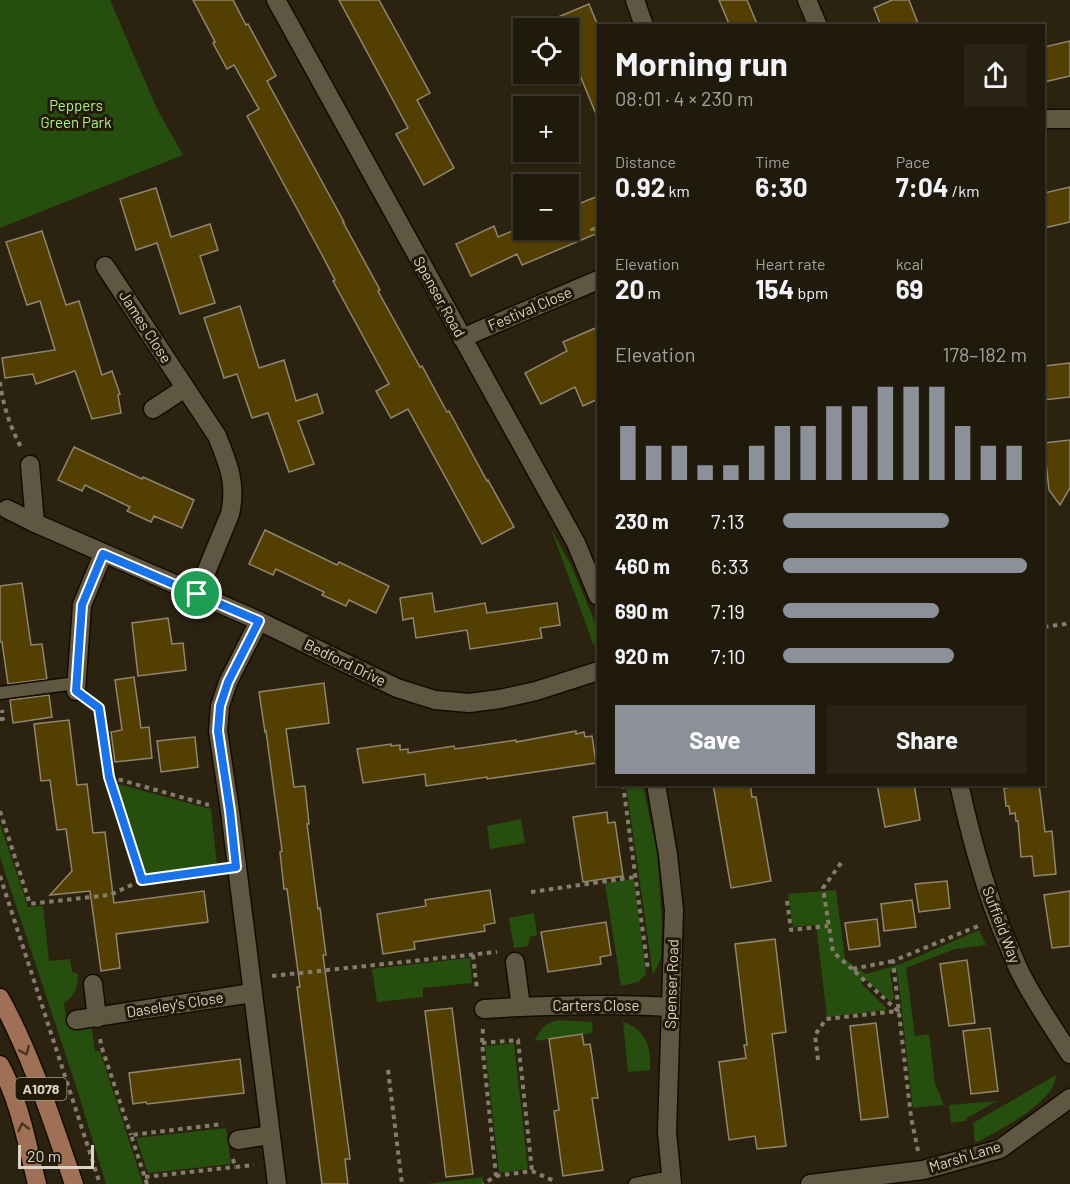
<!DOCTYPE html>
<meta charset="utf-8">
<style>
body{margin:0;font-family:Barlow,sans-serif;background:#282315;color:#f1f3f6;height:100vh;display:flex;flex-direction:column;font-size:22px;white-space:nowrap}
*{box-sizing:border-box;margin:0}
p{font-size:20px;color:#a2a19d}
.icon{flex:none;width:33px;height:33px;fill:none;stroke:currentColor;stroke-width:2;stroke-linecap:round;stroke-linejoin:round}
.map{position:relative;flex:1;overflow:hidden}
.drawer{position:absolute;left:597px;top:24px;width:448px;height:762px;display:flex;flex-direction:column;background:#201a0c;border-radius:0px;box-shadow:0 2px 4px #0004,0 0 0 2px #3d382d}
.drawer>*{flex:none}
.buttons{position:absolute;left:513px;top:18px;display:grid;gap:12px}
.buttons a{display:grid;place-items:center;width:66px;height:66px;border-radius:0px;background:#201a0c;box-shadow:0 2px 4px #0004,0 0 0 2px #3d382d;font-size:30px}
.scale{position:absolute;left:18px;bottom:15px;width:76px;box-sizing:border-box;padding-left:6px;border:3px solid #d9d3c8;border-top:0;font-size:16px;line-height:21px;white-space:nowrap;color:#d9d3c8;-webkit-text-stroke:4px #221a07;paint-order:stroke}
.pin{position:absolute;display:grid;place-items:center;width:51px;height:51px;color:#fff;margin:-26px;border:3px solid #fff;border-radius:50%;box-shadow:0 2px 6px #0007}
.round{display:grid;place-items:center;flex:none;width:63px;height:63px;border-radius:0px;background:#282315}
.overview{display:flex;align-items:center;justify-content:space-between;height:102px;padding:0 18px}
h1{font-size:33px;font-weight:700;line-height:45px}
.figures{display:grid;grid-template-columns:repeat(3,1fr);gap:9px;height:102px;padding:6px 18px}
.figures div{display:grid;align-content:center}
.figures b{font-size:26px;font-weight:700}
.figures small{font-size:16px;font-weight:400}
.figures p{font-size:16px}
.chart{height:168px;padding:12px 18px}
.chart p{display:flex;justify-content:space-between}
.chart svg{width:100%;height:108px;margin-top:6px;stroke:#8c9099;stroke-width:6}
.action{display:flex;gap:12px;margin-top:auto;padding:12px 18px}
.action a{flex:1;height:69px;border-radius:0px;background:#8c9099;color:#fff;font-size:24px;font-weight:700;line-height:69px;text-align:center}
.action a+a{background:#282315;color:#f1f3f6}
ul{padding:0 18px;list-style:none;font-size:20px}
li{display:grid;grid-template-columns:96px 72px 1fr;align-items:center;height:45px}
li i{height:15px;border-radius:8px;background:#8c9099}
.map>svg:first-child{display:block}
</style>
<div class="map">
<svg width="1070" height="1184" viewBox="0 0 1070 1184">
<rect width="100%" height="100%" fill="#2b2310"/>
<g fill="#264e0f">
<path d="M0 0H110L157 109 183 155 0 228Z"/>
<path d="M551 529 572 567 596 625V637L594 646Z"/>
<path d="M114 783 211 809 217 866 144 875Z"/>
<path d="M626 785H643L657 852 662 922 661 958 653 975Z"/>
<path d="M521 819 525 843 490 849 487 826Z"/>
<path d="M0 824 28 907 43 906 49 961 70 959 72 972 78 974C78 987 75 996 64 1003L67 1025 91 1022 95 1051H100L143 1184H106L77 1089 0 857Z"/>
<path d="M634 879 646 974 638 982 621 986 605 883Z"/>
<path d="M836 890 845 959 866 974 901 964 979 930 986 945 955 949 906 968 915 1036 929 1034 935 1084 944 1105 913 1108 897 970 890 972 894 998 892 1001 889 1000 865 979 861 983 886 1008V1010L827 1017 816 925 793 927 788 894Z"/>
<path d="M534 913 537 935 530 937 528 946 514 948 509 918Z"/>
<path d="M470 958 472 983 423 988V997L377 1002 372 969Z"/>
<path d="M558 1020 592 1022 593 1033 534 1041C542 1029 543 1024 558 1020Z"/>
<path d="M623 1022C647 1030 651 1048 650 1070L628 1072Z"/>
<path d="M514 1043 528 1169 499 1173 485 1046Z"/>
<path d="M1056 1075C1056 1076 1055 1083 1054 1084 1045 1107 996 1132 975 1143L973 1123Z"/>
<path d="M997 1101 967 1118 966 1121 951 1123 949 1105Z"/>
<path d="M226 1128 231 1164 148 1173 136 1138Z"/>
<path d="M483 1177V1184H426Z"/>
</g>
<g fill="#543f02" stroke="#8f8670" stroke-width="1.5">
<path d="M193 0H233L246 25 248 24 276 76 267 81 344 222H343L380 290 378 291 420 367 422 366 447 412 449 411 487 481 488 480 514 527 482 544 408 409 391 418 376 391 389 384 333 281 335 280 321 253 247 116 259 109 234 65 227 69 213 43 215 42Z"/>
<path d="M339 0H379L430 93 417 100 454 168 424 185 396 134 408 128Z"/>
<path d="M719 0H747L758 26H730Z"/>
<path d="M892 0H909L919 26H881L874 8Z"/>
<path d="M589 4 598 26V119L568 46V28H532Z"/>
<path d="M1070 41V76L1044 82V47Z"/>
<path d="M1070 187V222L1044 228V193Z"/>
<path d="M156 188 171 237 210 224 218 250 200 256 215 303 180 314 157 243 136 250 120 199Z"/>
<path d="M598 196V226L590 230H598V233L522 265 517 254 471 276 456 244 494 226 498 237 515 230H568V208Z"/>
<path d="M42 231 66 305 79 301 102 375 112 371 120 394 118 395 121 413 92 419 75 371 36 384 33 374 5 378 2 358 55 350 40 301 27 305 6 242Z"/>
<path d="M240 306 259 368 284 360 296 401 317 394 323 413 298 421 314 464 289 472 268 413 252 418 237 374 224 378 204 318Z"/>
<path d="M598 327V399L583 406 575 387 541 404 525 373 567 351 563 342Z"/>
<path d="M1070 363V397L1044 400V366Z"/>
<path d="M1070 440V488L1060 505 1049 490 1044 443Z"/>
<path d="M74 447 142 479 143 477 194 500 182 528 154 516 151 522 127 511 130 507 85 485 82 491 58 480Z"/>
<path d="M265 530 337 565 339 562 389 586 376 613 349 600 346 606 322 595 324 592 276 569 273 575 249 564Z"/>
<path d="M22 583 31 645 42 644 47 679 8 684 2 642H0V586Z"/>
<path d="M432 593 435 612 485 603 487 613 557 603 560 625 540 628 542 638 470 649 467 630 416 638 413 618 403 620 400 598Z"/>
<path d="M168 618 172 644 183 643 186 670 138 676 132 623Z"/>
<path d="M134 677 141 728 149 727 152 758 115 762 111 732 122 730 115 680Z"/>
<path d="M324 683 329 723 286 729 294 787 305 786 309 824H307L318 909 320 908 323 932 326 955H323L350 1159H345L348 1184H322L297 987H300L287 889H284L280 852 282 851 266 731 265 732 259 692Z"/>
<path d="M49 695 52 717 13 723 10 700Z"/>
<path d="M69 720 77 785 87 784 93 833 105 832 114 903 204 891 208 922 116 934 120 968 101 971 90 891 50 895 72 871 66 829 57 830 50 780 41 781 34 724Z"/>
<path d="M576 731V734L584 732 585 737 592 736 596 763 487 779V777L426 786 425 774 363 783 357 749 391 744V746L400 745V750L408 749V753L454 746 455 749 516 740V742Z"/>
<path d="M195 737 198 767 161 772 157 741Z"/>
<path d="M713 784H750L752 797H756L771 881 731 888Z"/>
<path d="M877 784H914L920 820 885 827Z"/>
<path d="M1006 784H1039L1045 832 1052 831 1056 874 1034 876 1032 856 1021 857 1018 821H1016L1015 813 1010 814 1009 806H1006L1004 788H1007Z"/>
<path d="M607 812 608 823 615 822 623 876 583 882 573 817Z"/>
<path d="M947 881 950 908 919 912 915 884Z"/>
<path d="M490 890 495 923 484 925 485 931 414 942 415 949 383 954 377 914 426 906 425 900Z"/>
<path d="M1070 891V946L1052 948 1044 895Z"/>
<path d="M912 900 916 927 884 931 881 904Z"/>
<path d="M877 919 880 946 849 950 845 923Z"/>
<path d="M606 922 611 955 600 957 601 964 548 972 541 932Z"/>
<path d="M775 939 786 1032 772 1034 786 1146 757 1149 755 1136 729 1140 719 1062 746 1058 744 1045H747L735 944Z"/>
<path d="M967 960 975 1023 949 1026 940 964Z"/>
<path d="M452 1008 473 1174 446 1177 425 1011Z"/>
<path d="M876 1023 888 1117 861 1120 850 1026Z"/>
<path d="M990 1028 998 1091 971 1094 963 1031Z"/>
<path d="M582 1034 584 1045 590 1044 592 1056 598 1098H592L603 1170 563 1176 554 1111 559 1110 549 1039Z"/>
<path d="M240 1059 244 1093 147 1104 146 1102 133 1104 129 1073Z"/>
</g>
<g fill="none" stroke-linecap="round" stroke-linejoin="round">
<defs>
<g id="lane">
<path d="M0 693 76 683"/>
<path d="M635 1184 671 1177"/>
</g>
<g id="street">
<path d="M276 0 576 543 598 596"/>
<path d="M635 0 644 26"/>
<path d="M807 0 818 26"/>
<path d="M1044 119H1070"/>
<path d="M105 266 217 436C228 463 237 484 230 514L197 594"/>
<path d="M462 338 598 280"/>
<path d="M153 409 185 388"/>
<path d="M30 465 35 523 259 621 397 688 435 700 469 703 500 699 536 691 598 671"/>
<path d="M7 509 35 523"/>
<path d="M259 621 228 682 220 706 218 731 230 811 277 1184"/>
<path d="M76 691 82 605 103 554"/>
<path d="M656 784 668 855 674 910 667 1132 672 1184"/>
<path d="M959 784C971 838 985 892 1007 942 1012 953 1016 965 1022 976 1036 1003 1053 1028 1070 1054"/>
<path d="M515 962 521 1007"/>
<path d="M93 984 97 1018"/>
<path d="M484 1009C546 1005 609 1003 671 1007"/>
<path d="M76 1020 252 993"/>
<path d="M238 1140 270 1135"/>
<path d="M810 1184 923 1170 1000 1149 1070 1098"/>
</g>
<g id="primary">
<path d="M0 998C32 1056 52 1121 74 1184"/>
<path d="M0 1065C20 1102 27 1144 37 1184"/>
</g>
</defs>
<use href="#lane" stroke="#140c00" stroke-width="15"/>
<use href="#street" stroke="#140c00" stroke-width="21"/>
<use href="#primary" stroke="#140c00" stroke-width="21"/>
<g stroke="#847d6e" stroke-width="4" stroke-dasharray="4.5 4.5" stroke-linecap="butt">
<path d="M0 382C3 405 10 427 21 447"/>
<path d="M1044 627 1065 624 1070 621"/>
<path d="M92 703 99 708 109 777 142 880 218 870"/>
<path d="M0 719H3L2 710"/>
<path d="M110 777 209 805"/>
<path d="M623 784 648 970"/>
<path d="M0 811 30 904 110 895 142 880"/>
<path d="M841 863 823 888 833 952 852 969"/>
<path d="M0 876 100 1184"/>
<path d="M531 892 635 877"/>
<path d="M787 901 791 930 828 926"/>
<path d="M473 955 477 990"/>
<path d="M272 976 497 952"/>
<path d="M483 1029 482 1043 496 1176 483 1184"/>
<path d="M100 1039 102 1048 131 1135"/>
<path d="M482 1043 518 1040 532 1171"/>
<path d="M818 1060 815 1035 826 1019 898 1011 852 969 893 961"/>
<path d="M388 1070 402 1184"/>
<path d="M918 1151 911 1117 893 961 978 926"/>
<path d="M233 1159 235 1167 254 1165"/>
<path d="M496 1176 532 1171 554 1181"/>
<path d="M145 1177 235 1167"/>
<path d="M147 1184 131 1135 223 1124"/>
</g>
<use href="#lane" stroke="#605743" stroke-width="12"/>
<use href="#street" stroke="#605743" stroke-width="18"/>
<use href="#primary" stroke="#9f7056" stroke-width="18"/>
</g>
<defs><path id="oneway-chevron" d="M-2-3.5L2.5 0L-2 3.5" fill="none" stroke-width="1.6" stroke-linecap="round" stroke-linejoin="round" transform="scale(1.5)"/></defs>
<g stroke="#48341f">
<use href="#oneway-chevron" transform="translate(25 1051) rotate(68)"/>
<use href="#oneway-chevron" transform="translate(23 1127) rotate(-103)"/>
</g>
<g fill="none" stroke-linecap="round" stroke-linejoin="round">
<defs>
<path id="route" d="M103 554 259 621 228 682 220 706 218 731 230 811 236 867 142 880 109 777 99 708 76 691 82 605Z"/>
</defs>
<use href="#route" stroke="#fff" stroke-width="12"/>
<use href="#route" stroke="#1a73e8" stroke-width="8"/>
</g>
<g text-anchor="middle" stroke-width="6" stroke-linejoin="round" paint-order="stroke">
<rect fill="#221a07" stroke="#a29c8e" stroke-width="1.5" x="15.5" y="1078" width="51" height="22" rx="4.5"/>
<g font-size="14" font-weight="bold" fill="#d9d3c8">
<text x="41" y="1094">A1078</text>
</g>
<g font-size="15" fill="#a9f388" stroke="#221a07">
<text x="76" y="111">Peppers<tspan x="76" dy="17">Green Park</tspan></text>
</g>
<g font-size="15" fill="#d9d3c8" stroke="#221a07">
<text transform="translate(439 297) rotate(61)" y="5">Spenser Road</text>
<text transform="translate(530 309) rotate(-23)" y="5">Festival Close</text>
<text transform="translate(145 327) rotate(57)" y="5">James Close</text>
<text transform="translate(345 663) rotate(26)" y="5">Bedford Drive</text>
<text transform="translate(1001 925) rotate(69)" y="5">Suffield Way</text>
<text transform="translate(672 984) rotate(-88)" y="5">Spenser Road</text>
<text transform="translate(175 1005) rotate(-9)" y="5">Daseley's Close</text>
<text x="596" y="1011">Carters Close</text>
<text transform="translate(965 1157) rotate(-17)" y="5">Marsh Lane</text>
</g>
</g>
</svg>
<div class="buttons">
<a><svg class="icon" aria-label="locate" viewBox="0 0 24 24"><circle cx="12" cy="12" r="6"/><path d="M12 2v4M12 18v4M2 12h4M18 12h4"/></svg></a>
<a>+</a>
<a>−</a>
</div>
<div class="scale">20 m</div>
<div class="pin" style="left:197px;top:594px;background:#1e9e55"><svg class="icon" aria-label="arrive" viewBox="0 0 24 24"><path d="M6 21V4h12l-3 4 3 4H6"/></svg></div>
<section class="drawer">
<div class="overview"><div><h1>Morning run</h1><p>08:01 · 4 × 230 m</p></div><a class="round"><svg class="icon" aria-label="share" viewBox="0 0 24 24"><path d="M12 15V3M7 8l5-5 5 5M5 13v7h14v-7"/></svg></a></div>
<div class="figures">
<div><p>Distance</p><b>0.92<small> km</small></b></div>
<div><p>Time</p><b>6:30</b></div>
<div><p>Pace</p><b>7:04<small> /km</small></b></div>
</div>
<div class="figures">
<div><p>Elevation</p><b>20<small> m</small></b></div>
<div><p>Heart rate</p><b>154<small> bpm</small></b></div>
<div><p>kcal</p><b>69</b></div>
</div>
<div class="chart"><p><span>Elevation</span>178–182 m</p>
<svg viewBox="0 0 160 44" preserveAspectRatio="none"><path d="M5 44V22M15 44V30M25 44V30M35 44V38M45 44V38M55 44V30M65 44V22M75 44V22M85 44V14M95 44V14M105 44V6M115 44V6M125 44V6M135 44V22M145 44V30M155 44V30"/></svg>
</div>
<ul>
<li><b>230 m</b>7:13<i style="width:68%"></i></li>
<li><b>460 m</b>6:33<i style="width:100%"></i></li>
<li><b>690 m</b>7:19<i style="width:64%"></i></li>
<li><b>920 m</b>7:10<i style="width:70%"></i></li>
</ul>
<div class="action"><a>Save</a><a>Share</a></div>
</section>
</div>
